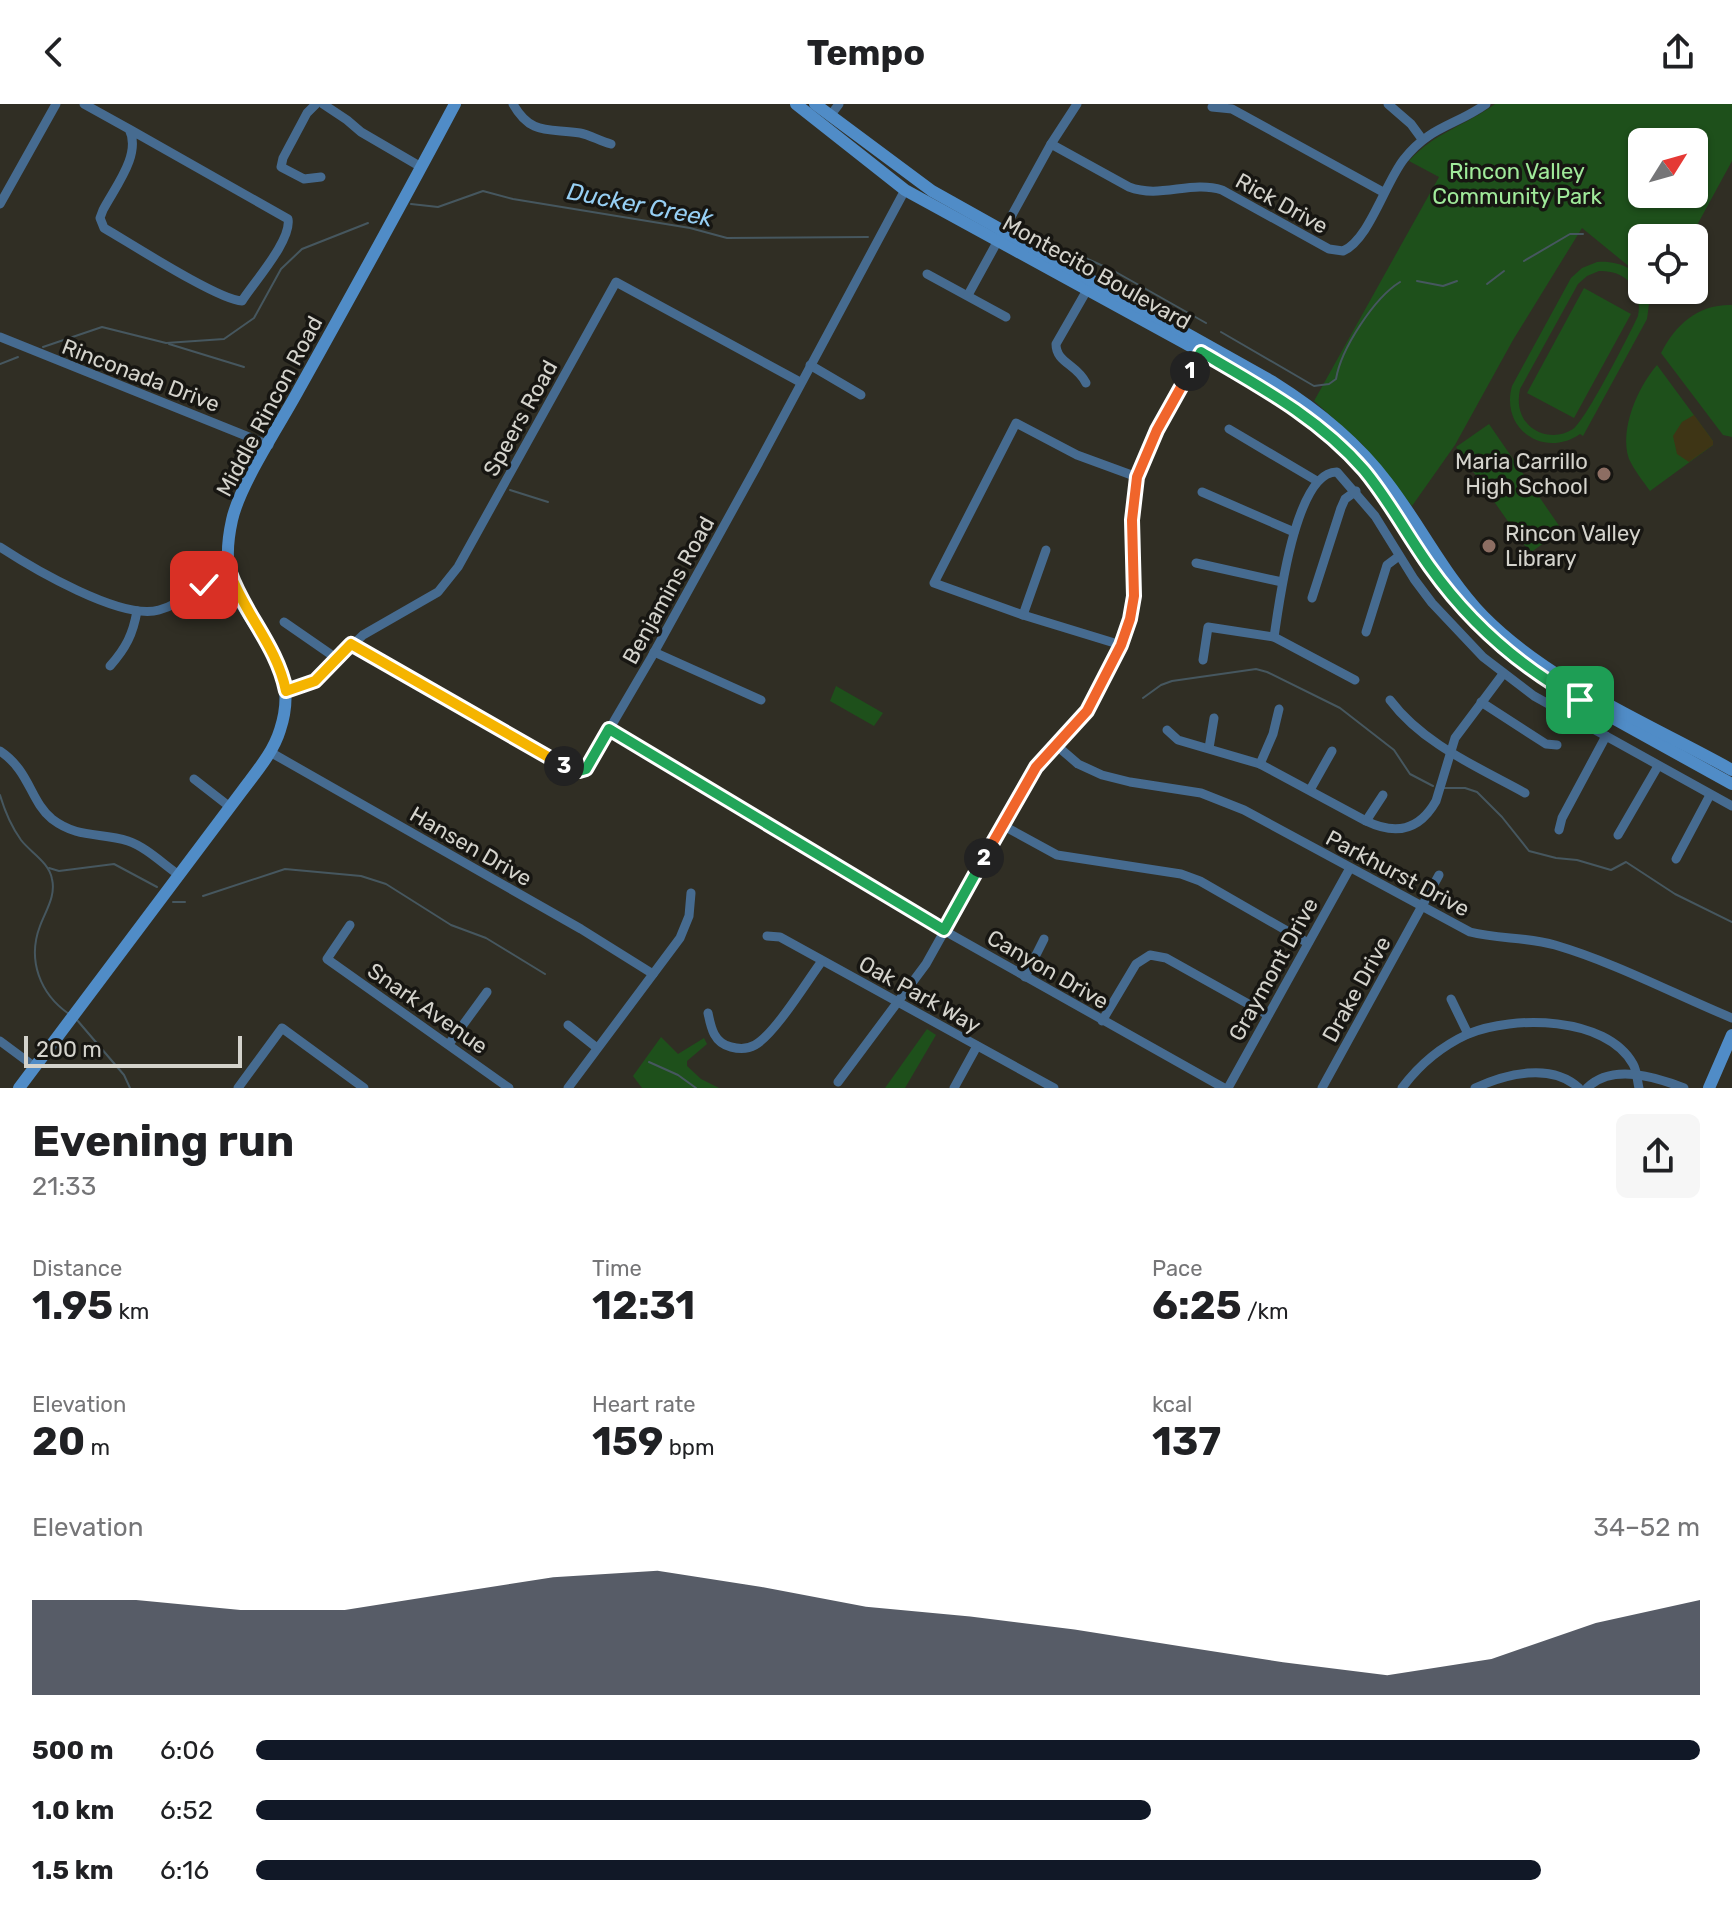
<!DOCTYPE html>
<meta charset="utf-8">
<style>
body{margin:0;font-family:Rubik,sans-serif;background:#f6f6f6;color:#202124;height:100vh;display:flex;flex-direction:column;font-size:30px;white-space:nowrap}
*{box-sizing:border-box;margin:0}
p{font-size:26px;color:#757577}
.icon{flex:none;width:44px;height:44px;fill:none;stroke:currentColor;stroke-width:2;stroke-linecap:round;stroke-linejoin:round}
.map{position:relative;height:984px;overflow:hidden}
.panel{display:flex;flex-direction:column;background:#fff;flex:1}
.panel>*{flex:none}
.needle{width:52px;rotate:53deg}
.fabs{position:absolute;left:1628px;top:24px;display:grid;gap:16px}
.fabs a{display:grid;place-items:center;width:80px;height:80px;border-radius:12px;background:#fff;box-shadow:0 2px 6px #0004;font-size:40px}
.scale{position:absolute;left:24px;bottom:20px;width:218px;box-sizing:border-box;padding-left:8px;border:4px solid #d4d3cc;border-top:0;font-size:22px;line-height:28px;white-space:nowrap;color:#d4d3cc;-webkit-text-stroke:6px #171612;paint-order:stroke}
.pin{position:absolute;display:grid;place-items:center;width:68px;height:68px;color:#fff;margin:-34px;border-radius:16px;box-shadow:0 4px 12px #0006}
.km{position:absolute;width:40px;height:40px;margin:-20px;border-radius:50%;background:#222;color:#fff;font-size:22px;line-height:40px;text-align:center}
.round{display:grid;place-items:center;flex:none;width:84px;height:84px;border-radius:12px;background:#f6f6f6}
.summary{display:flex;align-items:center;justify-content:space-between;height:136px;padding:0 32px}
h1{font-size:44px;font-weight:700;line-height:60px}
.stats{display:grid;grid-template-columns:repeat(3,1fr);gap:12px;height:136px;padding:8px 32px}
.stats div{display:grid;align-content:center}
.stats b{font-size:40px;font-weight:700}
.stats small{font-size:22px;font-weight:400}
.stats p{font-size:22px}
.chart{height:224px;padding:16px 32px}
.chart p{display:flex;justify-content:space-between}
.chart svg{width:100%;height:144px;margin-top:8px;fill:#111827;opacity:.7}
ul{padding:0 32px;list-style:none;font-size:26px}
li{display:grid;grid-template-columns:128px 96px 1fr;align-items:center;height:60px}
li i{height:20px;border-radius:10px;background:#111827}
header{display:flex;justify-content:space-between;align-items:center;height:104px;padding:0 32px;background:#fff;font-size:36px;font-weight:700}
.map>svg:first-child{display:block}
</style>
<header><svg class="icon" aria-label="back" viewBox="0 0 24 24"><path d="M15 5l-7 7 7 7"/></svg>Tempo<svg class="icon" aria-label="share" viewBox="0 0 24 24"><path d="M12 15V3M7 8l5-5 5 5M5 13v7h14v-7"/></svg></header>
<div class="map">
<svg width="1732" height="984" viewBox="0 0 1732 984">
<rect width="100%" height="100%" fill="#302e24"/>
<g fill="#1e501b" fill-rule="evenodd">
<path d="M1495 0H1732V57L1690 134H1642V173L1582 124 1513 236 1455 341 1412 402 1362 340 1314 297 1439 73 1409 57C1435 28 1465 22 1495 0ZM1642 38H1694V90H1642Z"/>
<path d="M1597 158C1615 156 1642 164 1642 186H1646L1649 200 1647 215 1583 332 1580 330C1544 355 1500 325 1512 282L1571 174 1582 164ZM1599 167C1626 166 1643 185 1638 212 1629 231 1586 316 1573 325 1561 333 1544 333 1532 324 1519 314 1517 299 1520 285L1578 180 1587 172Z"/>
<path d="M1584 184 1631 210 1574 314 1527 289Z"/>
<path d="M1732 201V333L1723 331 1661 249C1676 220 1698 200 1732 201Z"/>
<path d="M1657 261 1713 337V341L1650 387C1643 377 1634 366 1629 355 1619 325 1638 283 1657 261Z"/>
<path d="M1489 320 1562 426 1530 449 1456 343Z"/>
<path d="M836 582 883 609 874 622 830 597Z"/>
<path d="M927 925 936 931 905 984H885Z"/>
<path d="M661 933 678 950 704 934 707 940 687 957V962L701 975 719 984H642L633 972Z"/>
</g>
<path fill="#3e3515" d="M1694 311 1713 337V341L1689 358 1677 350 1673 332 1682 318Z"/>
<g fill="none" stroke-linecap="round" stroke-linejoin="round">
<g stroke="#46575f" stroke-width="2">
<path d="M411 100 438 103 483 87 513 95 690 124 727 134 868 133"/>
<path d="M1065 153 1077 150 1114 167 1206 219"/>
<path d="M1524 157 1570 130H1583"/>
<path d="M1417 177 1443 182 1457 177"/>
<path d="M1487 180 1504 167"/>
<path d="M1221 228 1314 282 1329 280 1336 275C1341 245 1374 194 1400 178"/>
<path d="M169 240 244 263"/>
<path d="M43 243 102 223 166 239 224 235 254 214 281 165 302 145 368 119"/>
<path d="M0 260 18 253"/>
<path d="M510 386 548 398"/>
<path d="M1143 594 1161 581 1172 577 1256 565 1267 568 1340 604 1394 646 1410 670 1433 682"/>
<path d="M1443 684H1465L1477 688 1502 713 1529 747 1556 754 1577 756 1611 766 1626 758 1675 790 1732 818"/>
<path d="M0 691C5 708 11 722 21 736 30 748 49 758 52 775 56 792 46 806 40 822 27 856 40 890 69 910"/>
<path d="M49 764 59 767 114 760 157 783"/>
<path d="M203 792 285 765 361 772 386 780 451 821 486 834 545 870"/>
<path d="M173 798H185"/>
<path d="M77 916 124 971 130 984"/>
<path d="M649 958 678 971 696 984"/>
</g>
<g stroke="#466b90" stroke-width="9">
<path d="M84 0 129 25C142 50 115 83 103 106L100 114 104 124C130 139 218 196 242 197 254 178 292 136 288 115L129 25"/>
<path d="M316 0 307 9 283 54 281 63 304 75 321 73"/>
<path d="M323 0 347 16 361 28 421 63"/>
<path d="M513 0C531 32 549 24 580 29 590 31 600 37 611 40"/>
<path d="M1388 0 1411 20 1422 35"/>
<path d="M1212 3 1232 5 1383 88"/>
<path d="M830 12 839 0"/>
<path d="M1051 40 1129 83C1160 95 1191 76 1222 86L1329 145 1343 147C1369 136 1385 79 1404 55 1430 22 1455 22 1486 0"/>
<path d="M0 100 56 0"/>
<path d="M927 170 1006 213"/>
<path d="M968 191 1051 40 1077 0"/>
<path d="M0 233 269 341"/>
<path d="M810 261 861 291"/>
<path d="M1086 279C1077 260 1056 259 1056 240L1087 186"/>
<path d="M1229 325 1317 377"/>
<path d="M1202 388 1294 428"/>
<path d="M0 443C32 464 122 517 159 506 185 499 204 477 230 469"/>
<path d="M1196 459 1282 478"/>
<path d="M1312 494 1341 404 1345 395 1356 387"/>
<path d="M1023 511 1046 446"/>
<path d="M284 518 336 554"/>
<path d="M1366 528 1387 461 1399 452"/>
<path d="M1274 533C1279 501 1295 367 1337 368L1375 412 1414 475 1432 499 1483 553 1534 592 1732 702"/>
<path d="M351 540 571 666 586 665 651 554 758 360 905 86"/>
<path d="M1121 541 1023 511 934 479 1016 319 1077 351 1137 373"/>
<path d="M654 548 761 596"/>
<path d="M1203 556 1208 523 1274 533 1355 576"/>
<path d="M110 562C126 544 133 530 137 507"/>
<path d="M286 587 315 577 363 531 438 488 458 463 616 178 800 278"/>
<path d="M1390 596C1423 640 1478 663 1525 689"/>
<path d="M1481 598 1546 640 1557 641"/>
<path d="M609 625 763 716 904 804 1224 984"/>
<path d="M1167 626 1178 636 1260 660 1366 717C1395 731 1419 727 1436 697L1455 634 1503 570"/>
<path d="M1056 641 1078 660 1102 671 1130 678 1201 689 1244 706 1470 828C1498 835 1527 833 1555 841 1616 859 1674 890 1732 914"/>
<path d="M1209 644 1214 614"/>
<path d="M0 647C30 667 30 697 52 715 78 735 101 728 128 737 146 743 163 760 179 771"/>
<path d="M270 648 581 825 653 870"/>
<path d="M1260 660 1273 630 1279 605"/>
<path d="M194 675 230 703"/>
<path d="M1310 686 1332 647"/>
<path d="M1366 717 1383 691"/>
<path d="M1002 721 1057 751 1181 770 1200 777 1308 839"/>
<path d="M1559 726 1562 714 1606 632"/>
<path d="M1618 731 1658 662"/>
<path d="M1676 755 1710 691"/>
<path d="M350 821 327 855 509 984"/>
<path d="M767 832 780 833 1054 984"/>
<path d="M1025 873 1044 835"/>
<path d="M1451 895 1468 930"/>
<path d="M708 909C711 924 714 939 731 943 739 945 748 945 755 941 775 930 807 877 822 857"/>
<path d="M1102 917 1136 860 1150 851 1166 854 1268 911"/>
<path d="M568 921 597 944"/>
<path d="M0 937 35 963"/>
<path d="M449 940 487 888"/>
<path d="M838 978 926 860 1036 663 1087 607 1121 541 1130 515 1134 492 1132 416 1137 373 1157 326 1201 248"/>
<path d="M238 984 282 924 364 984"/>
<path d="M568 984 680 834 689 812 691 789"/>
<path d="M954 984 977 942"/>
<path d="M1228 984 1350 764"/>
<path d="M1322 984 1439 771"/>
<path d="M1402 984C1419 961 1442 942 1468 930 1513 911 1606 912 1633 960 1637 967 1637 976 1639 984"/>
<path d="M1475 984C1505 970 1551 958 1579 984"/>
<path d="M1587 984C1612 959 1656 973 1684 984"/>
</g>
<g stroke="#508cc7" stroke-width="12">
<path d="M796 0 905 86 1192 243 1289 300 1333 336 1363 365 1394 406 1431 464 1493 535 1555 582 1732 680"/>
<path d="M815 0 932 87 1273 278C1316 305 1356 337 1387 378 1421 422 1444 471 1483 512 1550 580 1650 620 1732 666"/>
<path d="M19 984 242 687C256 668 273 649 280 626 304 553 244 529 230 470 226 453 228 434 232 416 240 380 279 322 298 287 351 192 404 96 455 0"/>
<path d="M1709 984 1732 931"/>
</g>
</g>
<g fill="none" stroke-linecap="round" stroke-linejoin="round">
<defs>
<path id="split-1" d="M1190 267 1201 248C1259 282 1319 314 1364 366 1389 396 1407 431 1430 463 1469 518 1520 563 1580 596"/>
<path id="split-2" d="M984 754 1036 663 1087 607 1121 541 1130 515 1134 492 1132 416 1137 373 1157 326 1190 267"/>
<path id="split-3" d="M564 662 579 667 586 665 609 625 944 826 984 754"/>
<path id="split-4" d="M204 481 230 469C245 511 277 542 286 587L315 577 351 540 564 662"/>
</defs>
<use href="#split-1" stroke="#fff" stroke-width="16"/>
<use href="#split-2" stroke="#fff" stroke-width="16"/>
<use href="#split-3" stroke="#fff" stroke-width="16"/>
<use href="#split-4" stroke="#fff" stroke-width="16"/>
<use href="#split-1" stroke="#22a559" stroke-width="10"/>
<use href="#split-2" stroke="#f0652b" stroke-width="10"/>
<use href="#split-3" stroke="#22a559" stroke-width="10"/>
<use href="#split-4" stroke="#f5b400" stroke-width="10"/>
</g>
<g fill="#8d6e63" stroke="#171612" stroke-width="3">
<circle cx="1604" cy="370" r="8"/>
<circle cx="1489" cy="442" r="8"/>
</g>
<g text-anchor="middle" stroke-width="7" stroke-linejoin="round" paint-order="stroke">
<g font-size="22" fill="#a0ea9a" stroke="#171612">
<text x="1517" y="75">Rincon Valley<tspan x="1517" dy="25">Community Park</tspan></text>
</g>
<g font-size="22" fill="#d4d3cc" stroke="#171612">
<text transform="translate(1282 99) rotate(29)" y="8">Rick Drive</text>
<text transform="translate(1097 168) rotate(29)" y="8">Montecito Boulevard</text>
<text transform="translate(141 271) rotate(21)" y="8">Rinconada Drive</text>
<text transform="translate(269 302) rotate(-62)" y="8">Middle Rincon Road</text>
<text transform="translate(520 314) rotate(-61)" y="8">Speers Road</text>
<text transform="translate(668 486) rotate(-61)" y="8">Benjamins Road</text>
<text transform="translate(471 742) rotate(30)" y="8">Hansen Drive</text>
<text transform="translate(1398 769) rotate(28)" y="8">Parkhurst Drive</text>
<text transform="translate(1048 865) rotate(30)" y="8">Canyon Drive</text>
<text transform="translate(1273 865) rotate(-61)" y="8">Graymont Drive</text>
<text transform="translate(1356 885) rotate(-61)" y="8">Drake Drive</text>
<text transform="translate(920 890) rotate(29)" y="8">Oak Park Way</text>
<text transform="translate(428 904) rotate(35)" y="8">Snark Avenue</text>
</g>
<g font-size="22" fill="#d4d3cc" stroke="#171612" text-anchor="end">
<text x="1588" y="365">Maria Carrillo<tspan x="1588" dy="25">High School</tspan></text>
<text x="1505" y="437" text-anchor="start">Rincon Valley<tspan x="1505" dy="25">Library</tspan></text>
</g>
<g font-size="24" font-style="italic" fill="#96cff4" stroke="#171612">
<text transform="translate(640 101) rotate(11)" y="8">Ducker Creek</text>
</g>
</g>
</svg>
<div class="fabs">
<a><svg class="needle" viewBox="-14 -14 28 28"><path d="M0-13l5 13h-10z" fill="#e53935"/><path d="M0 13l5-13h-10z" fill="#757577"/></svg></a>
<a><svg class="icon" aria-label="locate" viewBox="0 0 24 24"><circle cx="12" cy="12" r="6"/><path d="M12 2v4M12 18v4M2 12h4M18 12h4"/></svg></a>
</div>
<div class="scale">200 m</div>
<div class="pin" style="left:1580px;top:596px;background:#1e9e55"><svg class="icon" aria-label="arrive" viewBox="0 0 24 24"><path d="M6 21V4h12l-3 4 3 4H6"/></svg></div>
<div class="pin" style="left:204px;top:481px;background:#d93025"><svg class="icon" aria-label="check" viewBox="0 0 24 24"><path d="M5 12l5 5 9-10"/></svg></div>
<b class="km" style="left:1190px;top:267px">1</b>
<b class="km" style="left:984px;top:754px">2</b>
<b class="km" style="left:564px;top:662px">3</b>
</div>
<section class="panel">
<div class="summary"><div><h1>Evening run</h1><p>21:33</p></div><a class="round"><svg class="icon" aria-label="share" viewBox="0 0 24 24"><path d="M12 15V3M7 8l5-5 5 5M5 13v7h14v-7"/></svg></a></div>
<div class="stats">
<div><p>Distance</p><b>1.95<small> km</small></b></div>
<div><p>Time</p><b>12:31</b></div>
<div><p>Pace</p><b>6:25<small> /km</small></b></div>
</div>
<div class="stats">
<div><p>Elevation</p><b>20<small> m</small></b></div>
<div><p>Heart rate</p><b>159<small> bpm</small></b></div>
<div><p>kcal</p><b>137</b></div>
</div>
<div class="chart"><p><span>Elevation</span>34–52 m</p>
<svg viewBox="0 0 160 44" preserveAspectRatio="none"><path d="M0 44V15L10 15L20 18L30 18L40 13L50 8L60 6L70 11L80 17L90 20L100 24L110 29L120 34L130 38L140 33L150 22L160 15V44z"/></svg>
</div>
<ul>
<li><b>500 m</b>6:06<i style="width:100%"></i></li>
<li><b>1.0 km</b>6:52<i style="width:62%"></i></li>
<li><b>1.5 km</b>6:16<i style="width:89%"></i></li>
</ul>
</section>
